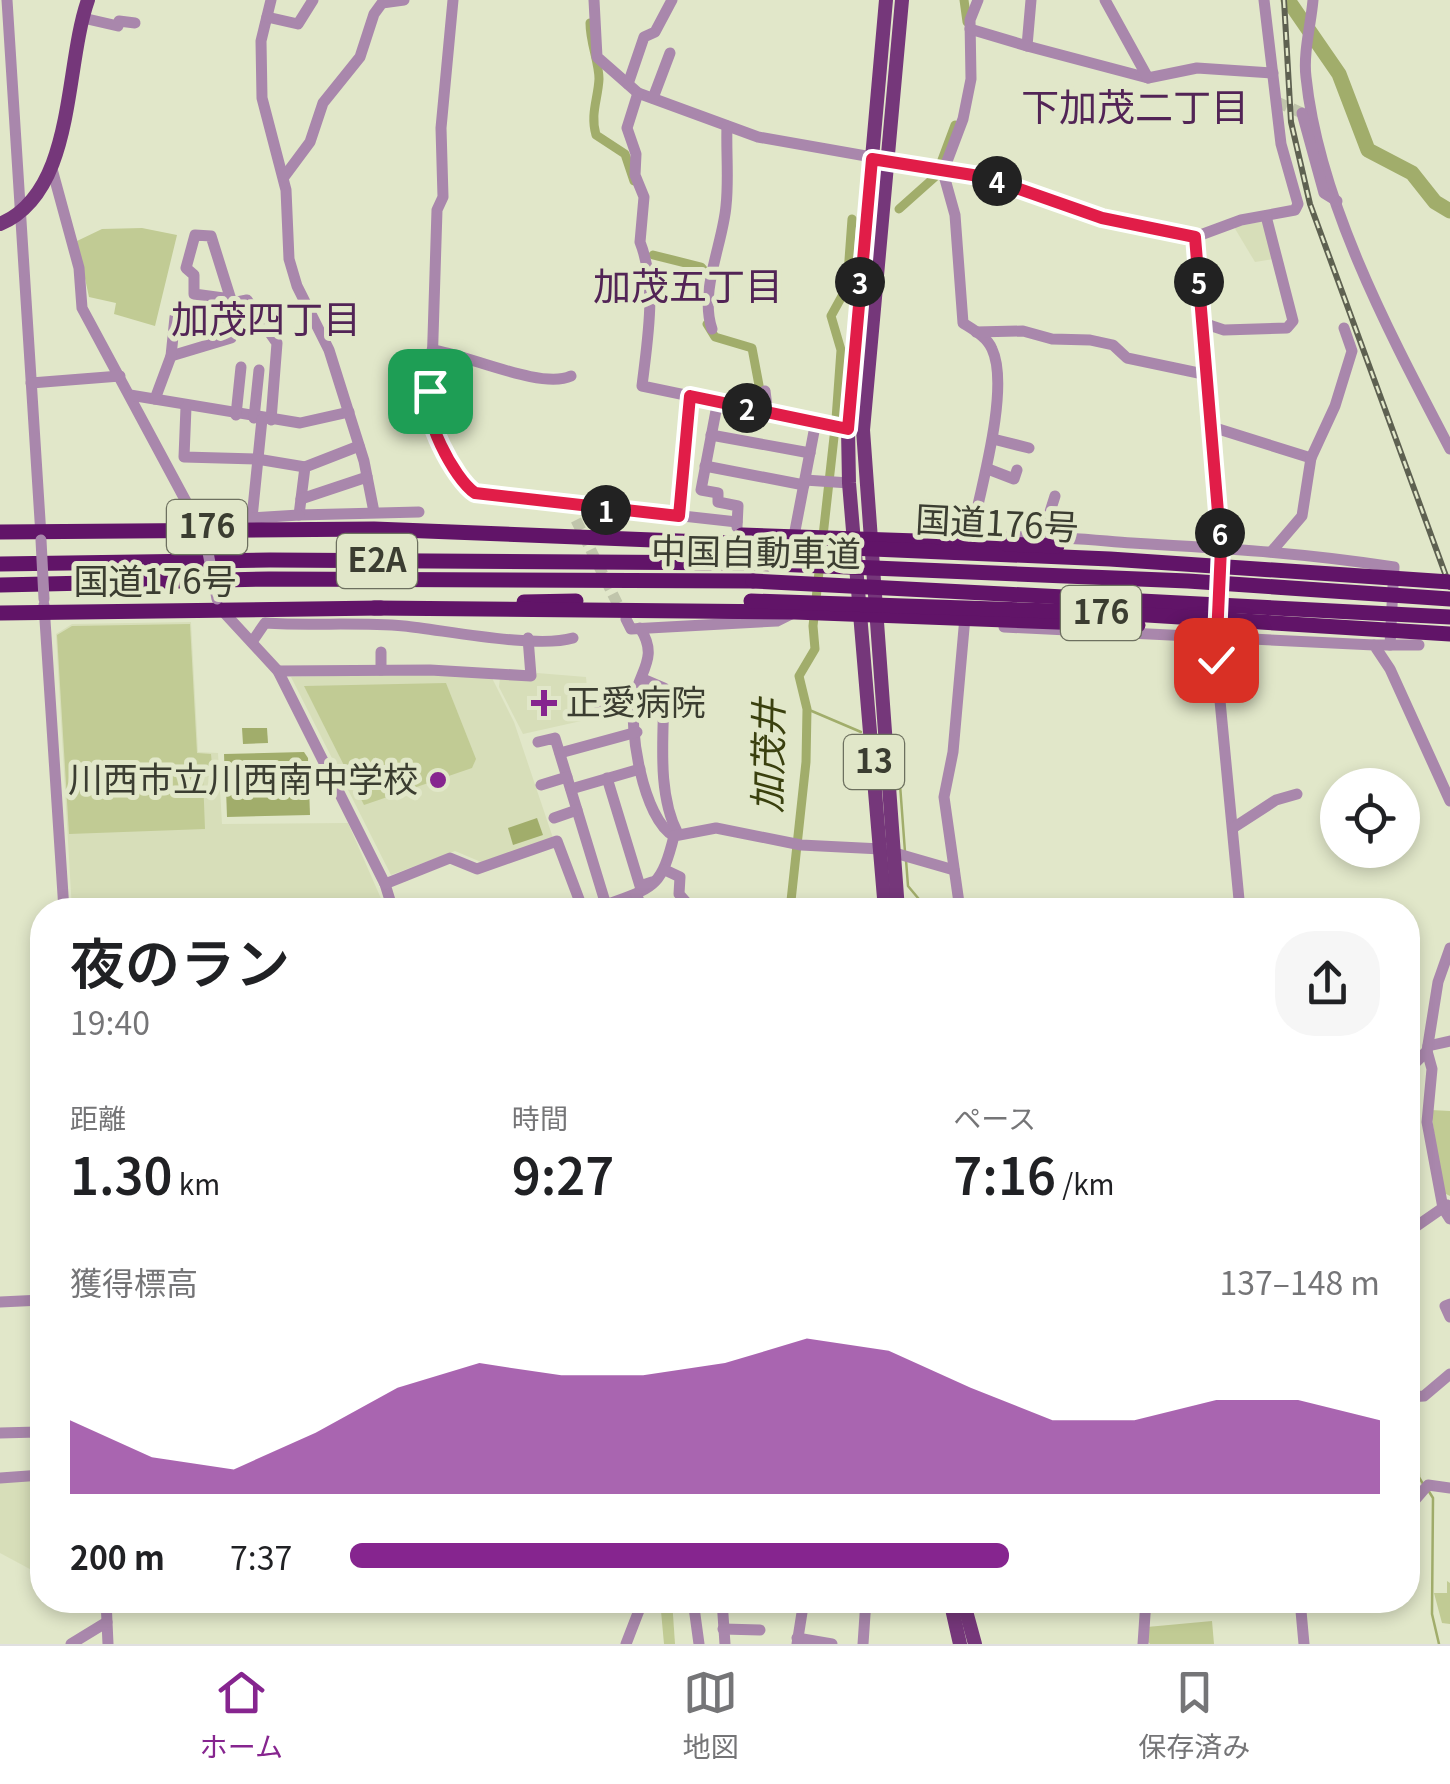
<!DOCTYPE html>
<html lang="ja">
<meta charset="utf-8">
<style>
body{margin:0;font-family:Georgia,"Noto Sans JP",serif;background:#f6f6f6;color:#202124;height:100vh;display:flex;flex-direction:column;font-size:38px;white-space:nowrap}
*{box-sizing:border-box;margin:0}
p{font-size:32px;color:#757577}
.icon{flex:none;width:55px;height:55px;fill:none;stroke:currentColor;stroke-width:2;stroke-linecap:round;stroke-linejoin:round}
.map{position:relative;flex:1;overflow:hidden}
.sheet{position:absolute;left:30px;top:898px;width:1390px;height:715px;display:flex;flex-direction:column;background:#fff;border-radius:40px;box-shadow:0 5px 15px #0003}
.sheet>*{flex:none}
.controls{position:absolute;left:1320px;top:768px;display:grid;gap:20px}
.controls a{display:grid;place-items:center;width:100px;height:100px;border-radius:50%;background:#fff;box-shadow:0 5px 15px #0003;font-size:50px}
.pin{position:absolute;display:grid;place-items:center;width:85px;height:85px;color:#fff;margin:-42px;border-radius:20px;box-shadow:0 5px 15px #0006}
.km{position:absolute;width:50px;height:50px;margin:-25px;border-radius:50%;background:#222;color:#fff;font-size:28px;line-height:50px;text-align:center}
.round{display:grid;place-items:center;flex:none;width:105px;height:105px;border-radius:40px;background:#f6f6f6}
.overview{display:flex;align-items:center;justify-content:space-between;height:170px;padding:0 40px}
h1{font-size:55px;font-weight:600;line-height:75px}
.metrics{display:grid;grid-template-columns:repeat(3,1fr);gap:15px;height:170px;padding:10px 40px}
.metrics div{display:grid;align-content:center}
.metrics b{font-size:50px;font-weight:600}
.metrics small{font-size:28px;font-weight:400}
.metrics p{font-size:28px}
.chart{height:280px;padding:20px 40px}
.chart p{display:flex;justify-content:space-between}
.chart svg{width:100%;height:180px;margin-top:10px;fill:#86258f;opacity:.7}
ul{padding:0 40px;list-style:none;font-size:32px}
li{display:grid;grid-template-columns:160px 120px 1fr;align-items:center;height:75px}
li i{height:25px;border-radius:12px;background:#86258f}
.tab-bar{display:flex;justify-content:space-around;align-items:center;height:140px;border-top:2px solid #e0e0e0;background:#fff;font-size:28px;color:#757577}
.tab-bar a{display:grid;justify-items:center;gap:5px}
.tab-bar .selected{color:#86258f}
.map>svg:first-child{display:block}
</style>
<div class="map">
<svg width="1450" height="1644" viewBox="0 0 1450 1644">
<rect width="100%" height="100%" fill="#e1e7c9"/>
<g fill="#d7deb9">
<path d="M1265 221 1274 259 1255 262 1234 227Z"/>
<path d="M191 622 198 752 218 753 222 824 348 823 386 910H72L56 634 72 624Z"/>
<path d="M450 673 492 678 514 722 553 838 481 862 455 851 391 875 291 677Z"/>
<path d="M537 673 586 677 590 719 523 734 499 687 500 678 531 679Z"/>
<path d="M481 900V910H400L398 902Z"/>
<path d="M42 1478V1573L41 1575 0 1553V1480Z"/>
</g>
<g fill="#c1cb94">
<path d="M142 228 177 235 155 326 114 314 116 303 89 297 77 241 102 229Z"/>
<path d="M190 624 197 753 211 754 213 776 203 777 205 829 69 834 57 635 72 626Z"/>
<path d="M446 683 476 759 472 768 364 805 304 686Z"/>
<path d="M1431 1110 1450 1111V1196L1442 1192Z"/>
<path d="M1447 1581 1450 1583V1624L1442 1623 1434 1593H1447Z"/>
<path d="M660 1600H672L675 1644H664Z"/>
<path d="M1212 1621 1214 1644H1150L1146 1640 1147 1627Z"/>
</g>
<g fill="#a1ad6b">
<path d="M267 728 268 743 243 744 242 728Z"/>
<path d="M304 752 308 758 309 779 225 781 224 754Z"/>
<path d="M309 787 310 815 227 817 226 789Z"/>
<path d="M537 818 543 835 513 845 508 828Z"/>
</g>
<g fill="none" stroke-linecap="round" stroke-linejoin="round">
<g stroke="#a1ad6b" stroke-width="2.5">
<path d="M807 709 861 732"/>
<path d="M897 744 905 852"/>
<path d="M906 860 908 886 928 910"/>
<path d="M1408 1411 1417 1418 1419 1477 1423 1484"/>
<path d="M1428 1490 1433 1498 1432 1614 1439 1644"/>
</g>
<g stroke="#a1ad6b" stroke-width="9">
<path d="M964 0 967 22"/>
<path d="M590 23C590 43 599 62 599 79 598 99 590 114 596 135L625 154 634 181"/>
<path d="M899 209 936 176 955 125"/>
<path d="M653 255 701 267 711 279"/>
<path d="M707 324 715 337 752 348 761 396"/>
<path d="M836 419 841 350 831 316 847 287 852 219"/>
<path d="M790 910 806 762 807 709 799 676 815 649 813 626 835 428"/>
</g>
<path stroke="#a1ad6b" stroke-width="15" d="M1288 0 1339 74 1368 150 1412 173 1435 202 1450 211"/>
<g stroke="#c0c5ab" stroke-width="11" stroke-dasharray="11 5.5" stroke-linecap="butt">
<path d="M1277 102 1302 113"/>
<path d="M576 520 623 615"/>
</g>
<g stroke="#a987ac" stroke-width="11">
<path d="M7 0 41 536"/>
<path d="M271 0 261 41 262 98 286 190 289 259 297 286 329 350 364 461 374 512"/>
<path d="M453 0 441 128 443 197 437 210 432 369 426 413 454 472 475 493 737 522"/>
<path d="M594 0 597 57 638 93 758 137 985 177 1147 229 1195 237 1241 220 1295 210 1298 204 1281 144 1264 0"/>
<path d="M978 0 970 20 971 79 963 119 943 172 955 215 963 323C974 330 987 337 992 349 1011 389 978 498 970 541 1023 532 1078 539 1132 543 1220 548 1307 553 1394 567L1390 645H1374"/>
<path d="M1031 0 1027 46 1148 78 1197 68 1273 73"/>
<path d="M1105 0 1148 78"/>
<path d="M1313 0C1311 24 1303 53 1306 77 1319 203 1392 338 1450 449"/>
<path d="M267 17 298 24 313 0"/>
<path d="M83 18 118 26 119 21 135 23"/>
<path d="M970 29 1027 46"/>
<path d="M628 84 644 37 655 32 672 0"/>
<path d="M638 93 627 128 636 154 635 175 644 197 640 242C657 286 648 335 642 386L848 429"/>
<path d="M653 98 670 53"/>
<path d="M1302 113 1324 193 1337 201"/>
<path d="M52 169 79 268 82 308 203 533"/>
<path d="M284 177 310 142 323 103 360 57 374 14 382 3 404 0"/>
<path d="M1195 237 1221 548 1214 638 1240 910"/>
<path d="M232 303 247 300 277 343 271 420"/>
<path d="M1203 323 1224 330 1287 328 1293 321 1266 216"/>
<path d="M712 329C699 292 723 243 726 206 729 179 726 153 727 126"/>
<path d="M976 332 1023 331 1052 339 1090 340 1113 345 1127 358 1208 375"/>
<path d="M432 350C466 354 541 390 571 376"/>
<path d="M171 356 231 338 232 303 211 236 195 235 186 268 194 275V294L231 299"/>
<path d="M31 383 120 376"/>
<path d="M765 391 768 415"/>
<path d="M130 395 300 423 349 412"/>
<path d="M155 399 171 356 175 317H232"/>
<path d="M718 400 701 490 718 493V502L738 506 737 527"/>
<path d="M186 407 184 457 257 459 305 467"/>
<path d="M236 415 241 367"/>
<path d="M254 418 259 370"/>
<path d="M1212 427 1311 458"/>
<path d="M711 435 810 453"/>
<path d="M993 439 1029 448"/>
<path d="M359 446 305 467 299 515 419 512"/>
<path d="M705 466 804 485"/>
<path d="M988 469 1014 479 1017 470"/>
<path d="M805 480 849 483"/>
<path d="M301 499 367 477"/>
<path d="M679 516 691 396"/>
<path d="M252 518 262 419"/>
<path d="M252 522V518L299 515"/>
<path d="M794 536 816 421"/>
<path d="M1042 537 1055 496"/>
<path d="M1272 551 1302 516 1311 458 1335 406 1352 351 1344 328"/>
<path d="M44 605 64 910"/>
<path d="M218 606 278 671 385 884 393 910"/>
<path d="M626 619 631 629 777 621 791 614"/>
<path d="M1004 627 1374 645 1390 669 1450 801"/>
<path d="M640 628C658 656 642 668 635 695 628 728 643 819 674 836"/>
<path d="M252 642 265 623C311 626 357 622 404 626 444 630 537 649 573 638"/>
<path d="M1390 645H1419"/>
<path d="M381 670V652"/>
<path d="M278 671 430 670 531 676 528 638"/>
<path d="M643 679 664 688C664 734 656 792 678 834"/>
<path d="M596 702 635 696"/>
<path d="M538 742 555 738 606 905C654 887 661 888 674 836L716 828 801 845 881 849 954 870"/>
<path d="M560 753 637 732"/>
<path d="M607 778 640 886 652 882"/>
<path d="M541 785 567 777"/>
<path d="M571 789 640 769"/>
<path d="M554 818 577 810"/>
<path d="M1233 828 1276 800 1297 794"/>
<path d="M665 870 680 877 679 894 693 910"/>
<path d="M385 884 450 858 477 869 557 841 583 910"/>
<path d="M636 894 643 910"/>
<path d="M960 910 944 797 953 752 965 617"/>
<path d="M1428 1046 1450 1041"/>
<path d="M1427 1051 1432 1069 1427 1122 1443 1208 1450 1219"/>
<path d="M1408 1070 1427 1051 1438 982 1450 948"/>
<path d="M1408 1232 1447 1205"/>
<path d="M0 1302 42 1300"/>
<path d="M1450 1304 1445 1306 1450 1317"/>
<path d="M1408 1397 1424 1396 1450 1374"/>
<path d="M0 1433 38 1432 40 1475"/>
<path d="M0 1478 42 1475"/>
<path d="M1408 1508 1428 1485 1450 1488"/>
<path d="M106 1600 108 1644"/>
<path d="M693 1600 699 1644"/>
<path d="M722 1600 725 1644"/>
<path d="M1300 1600 1304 1644"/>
<path d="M723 1629 760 1630"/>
<path d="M797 1638 832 1644"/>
<path d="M71 1644 107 1622"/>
<path d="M626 1644 643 1600"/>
<path d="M797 1644 804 1600"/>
<path d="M863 1644 866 1600"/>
<path d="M1143 1644 1146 1600"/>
</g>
<g stroke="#75377a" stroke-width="14">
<path d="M0 224C76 192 64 68 88 0"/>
<path d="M885 910 849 483 848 429 886 0"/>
<path d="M898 910 863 430 902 0"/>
<path d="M950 1600 960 1644"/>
<path d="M963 1600 975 1644"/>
</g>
<g stroke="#611468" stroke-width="15">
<path d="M0 532 374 529 754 544"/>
<path d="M742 535 1006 544"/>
<path d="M0 564 270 560 753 563"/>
<path d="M0 585 269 579 753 581"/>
<path d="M524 602 576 601"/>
<path d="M374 608 795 612 1138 625"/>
<path d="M0 613 381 608"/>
</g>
<defs>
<path id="rail" d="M1284 0 1291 122 1310 204 1450 587"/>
</defs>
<use href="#rail" stroke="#5e6151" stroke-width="6"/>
<use href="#rail" stroke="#e1e7c9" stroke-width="2.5" stroke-dasharray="8" stroke-linecap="butt"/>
<g stroke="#a987ac" stroke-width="11">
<path d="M205 537 217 599"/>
<path d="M41 540 44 599"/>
</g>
<g stroke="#611468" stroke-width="15">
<path d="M754 544 1110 559 1450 582"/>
<path d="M1006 544 1057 546"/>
<path d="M753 563 1188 581 1450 599"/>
<path d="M753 581 1450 617"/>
<path d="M751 601 1115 613 1450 634"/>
</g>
</g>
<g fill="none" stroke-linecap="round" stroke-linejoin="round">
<defs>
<path id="route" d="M430 391C420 413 454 479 475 493L679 516 690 396 848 429 872 159 985 177 1102 218 1195 237 1221 548 1216 660"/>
</defs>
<use href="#route" stroke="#fff" stroke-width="20"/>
<use href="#route" stroke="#e11d48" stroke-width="12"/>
</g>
<g fill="#86258f" stroke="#e1e7c9" stroke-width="4">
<path d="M539 688h10v10h10v10h-10v10h-10v-10h-10v-10h10z"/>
<circle cx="438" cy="780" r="10"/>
</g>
<g text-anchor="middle" stroke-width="10" stroke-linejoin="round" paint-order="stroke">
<g fill="#e1e7c9" stroke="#6d705f" stroke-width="2.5">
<rect x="167" y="500" width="80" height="54" rx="8"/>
<rect x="337" y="534" width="80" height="54" rx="8"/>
<rect x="1061" y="586" width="80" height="54" rx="8"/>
<rect x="844" y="735" width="60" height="54" rx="8"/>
</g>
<g font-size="32" font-weight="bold" fill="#3b3d31">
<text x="207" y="538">176</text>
<text x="377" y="572">E2A</text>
<text x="1101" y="624">176</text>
<text x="874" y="773">13</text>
</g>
<g font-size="35" fill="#3b3d31" stroke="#e1e7c9">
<text transform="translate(997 524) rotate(3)" y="12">国道176号</text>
<text transform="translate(756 553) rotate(1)" y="12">中国自動車道</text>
<text x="155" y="594">国道176号</text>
</g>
<g font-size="35" fill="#3b3d31" stroke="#e1e7c9" text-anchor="start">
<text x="566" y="715">正愛病院</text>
<text x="418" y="792" text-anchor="end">川西市立川西南中学校</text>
</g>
<g font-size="38" fill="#522456" stroke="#e1e7c9">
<text x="1135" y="121">下加茂二丁目</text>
<text x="688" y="300">加茂五丁目</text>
<text x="266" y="333">加茂四丁目</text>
</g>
<g font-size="38" font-style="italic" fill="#3a400e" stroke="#e1e7c9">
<text transform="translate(769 756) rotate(-89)" y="13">加茂井</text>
</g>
</g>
</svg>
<div class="controls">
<a><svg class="icon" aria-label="locate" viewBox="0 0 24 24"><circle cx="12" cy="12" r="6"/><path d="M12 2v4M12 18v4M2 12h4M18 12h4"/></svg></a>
</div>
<div class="pin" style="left:430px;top:391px;background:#1e9e55"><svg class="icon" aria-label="arrive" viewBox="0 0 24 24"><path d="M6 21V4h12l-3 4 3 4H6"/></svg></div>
<div class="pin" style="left:1216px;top:660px;background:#d93025"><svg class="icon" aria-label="check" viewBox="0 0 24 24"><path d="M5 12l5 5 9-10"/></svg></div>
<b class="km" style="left:606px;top:510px">1</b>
<b class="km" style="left:747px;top:408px">2</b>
<b class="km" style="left:860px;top:282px">3</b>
<b class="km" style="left:997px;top:181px">4</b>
<b class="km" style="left:1199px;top:282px">5</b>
<b class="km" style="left:1220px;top:533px">6</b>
<section class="sheet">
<div class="overview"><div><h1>夜のラン</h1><p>19:40</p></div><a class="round"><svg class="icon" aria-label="share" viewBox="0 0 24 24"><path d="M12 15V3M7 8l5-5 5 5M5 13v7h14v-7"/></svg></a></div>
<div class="metrics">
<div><p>距離</p><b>1.30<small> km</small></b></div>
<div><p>時間</p><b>9:27</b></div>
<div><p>ペース</p><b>7:16<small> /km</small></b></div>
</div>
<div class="chart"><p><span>獲得標高</span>137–148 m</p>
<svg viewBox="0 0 160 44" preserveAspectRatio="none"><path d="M0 44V26L10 35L20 38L30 29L40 18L50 12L60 15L70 15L80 12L90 6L100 9L110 18L120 26L130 26L140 21L150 21L160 26V44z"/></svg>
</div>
<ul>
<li><b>200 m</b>7:37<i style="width:64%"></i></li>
</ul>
</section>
</div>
<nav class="tab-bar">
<a class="selected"><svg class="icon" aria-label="home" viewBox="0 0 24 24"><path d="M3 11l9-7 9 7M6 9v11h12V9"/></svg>ホーム</a>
<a><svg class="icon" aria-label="map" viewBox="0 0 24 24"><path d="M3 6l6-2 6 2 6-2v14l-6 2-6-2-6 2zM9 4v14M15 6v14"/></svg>地図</a>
<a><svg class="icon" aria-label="saved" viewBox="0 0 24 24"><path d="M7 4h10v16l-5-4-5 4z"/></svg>保存済み</a>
</nav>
